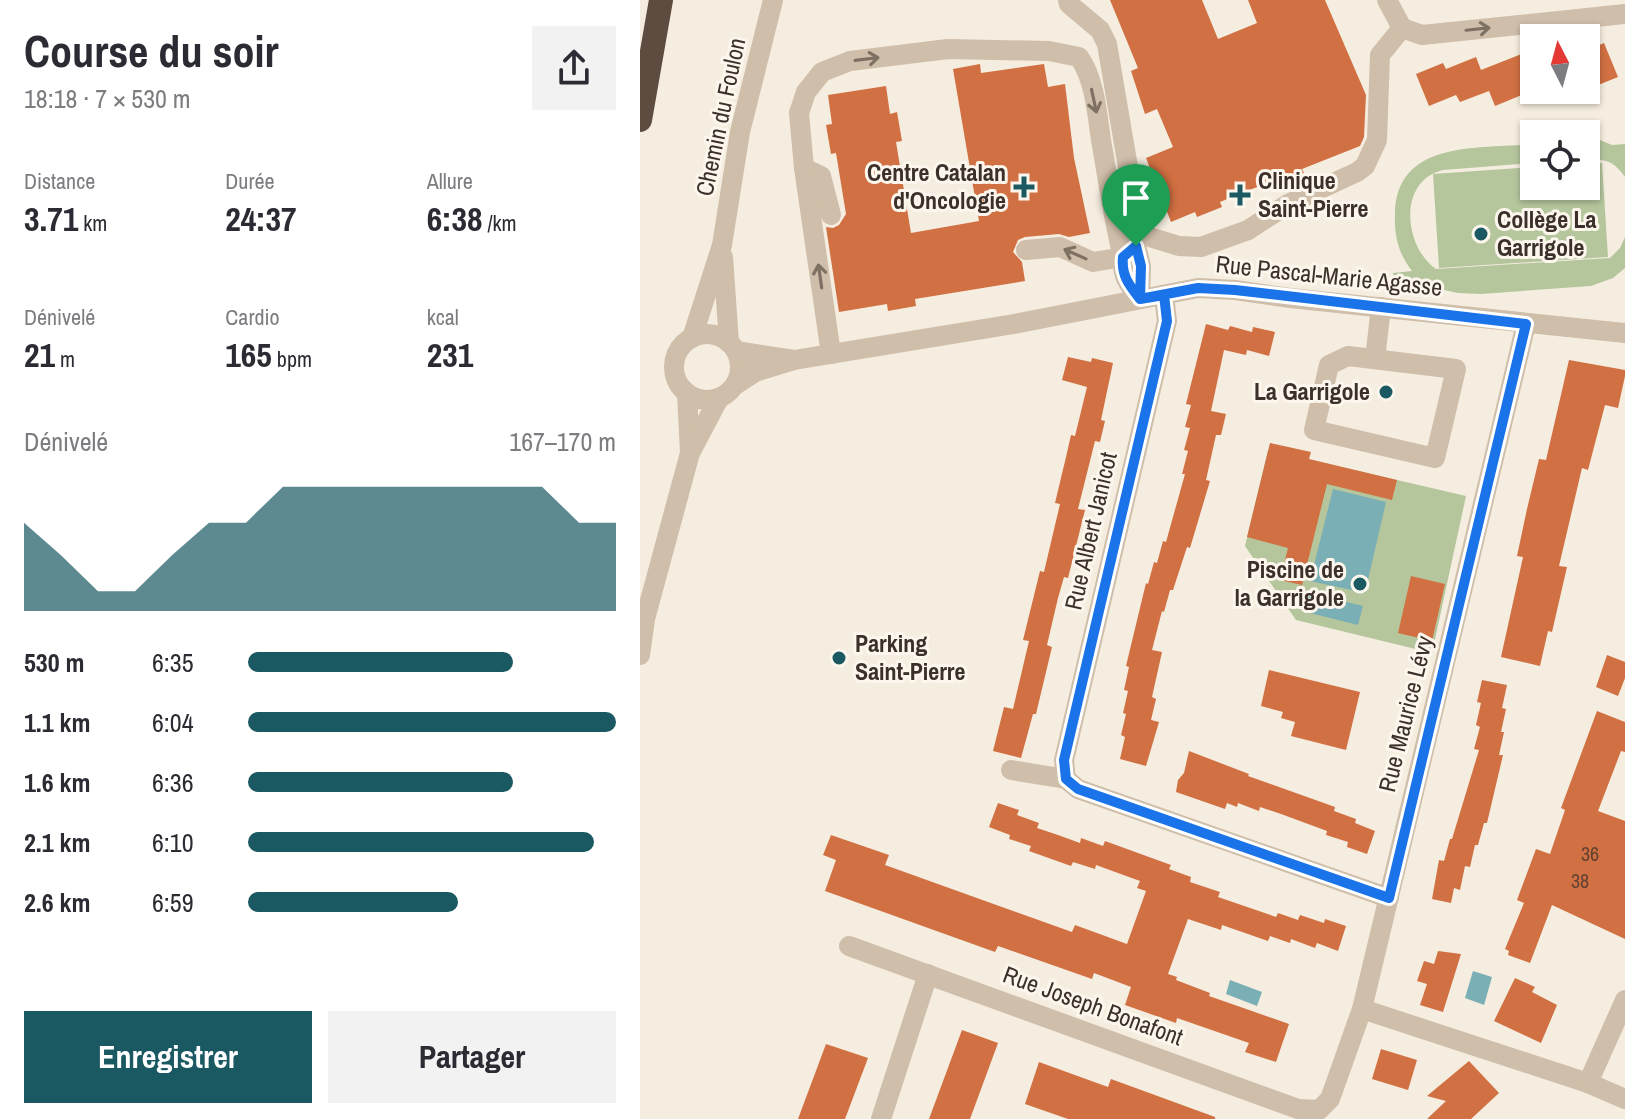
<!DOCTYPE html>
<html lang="fr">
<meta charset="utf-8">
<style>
body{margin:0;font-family:"Archivo Narrow",sans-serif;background:#f2f2f3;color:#2b2b33;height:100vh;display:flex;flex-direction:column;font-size:30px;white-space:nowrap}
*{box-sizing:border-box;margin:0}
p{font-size:26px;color:#7c7c81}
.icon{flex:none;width:44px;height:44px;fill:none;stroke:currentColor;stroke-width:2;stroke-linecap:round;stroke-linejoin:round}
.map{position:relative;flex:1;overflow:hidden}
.drawer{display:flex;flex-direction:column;background:#fff;width:640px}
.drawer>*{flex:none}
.needle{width:52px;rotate:354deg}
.buttons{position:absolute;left:880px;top:24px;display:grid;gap:16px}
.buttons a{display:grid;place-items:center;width:80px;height:80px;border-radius:0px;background:#fff;box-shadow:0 2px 6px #0004;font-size:40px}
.pin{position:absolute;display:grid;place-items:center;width:68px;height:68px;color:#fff;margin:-82px -34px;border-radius:50% 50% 50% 0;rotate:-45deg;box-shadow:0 0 8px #0007}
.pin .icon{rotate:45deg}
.round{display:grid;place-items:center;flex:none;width:84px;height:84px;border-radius:0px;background:#f2f2f3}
.head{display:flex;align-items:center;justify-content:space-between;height:136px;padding:0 24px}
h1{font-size:44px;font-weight:700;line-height:60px}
.figures{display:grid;grid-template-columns:repeat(3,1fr);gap:12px;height:136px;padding:8px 24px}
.figures div{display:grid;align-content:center}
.figures b{font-size:34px;font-weight:700}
.figures small{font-size:22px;font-weight:400}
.figures p{font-size:22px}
.chart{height:224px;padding:16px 24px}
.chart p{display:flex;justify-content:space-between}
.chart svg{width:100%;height:144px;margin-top:8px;fill:#1a5862;opacity:.7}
.button{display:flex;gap:16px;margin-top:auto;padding:16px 24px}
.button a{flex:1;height:92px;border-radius:0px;background:#1a5862;color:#fff;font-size:32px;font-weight:700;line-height:92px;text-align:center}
.button a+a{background:#f2f2f3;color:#2b2b33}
ul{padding:0 24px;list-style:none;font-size:26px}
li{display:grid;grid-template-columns:128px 96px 1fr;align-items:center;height:60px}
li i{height:20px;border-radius:10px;background:#1a5862}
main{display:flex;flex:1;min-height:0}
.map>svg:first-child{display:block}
</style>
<main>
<section class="drawer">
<div class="head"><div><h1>Course du soir</h1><p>18:18 · 7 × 530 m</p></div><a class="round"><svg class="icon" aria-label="share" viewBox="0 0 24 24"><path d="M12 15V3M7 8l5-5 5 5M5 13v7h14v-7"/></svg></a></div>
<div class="figures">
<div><p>Distance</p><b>3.71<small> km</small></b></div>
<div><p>Durée</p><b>24:37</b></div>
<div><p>Allure</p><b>6:38<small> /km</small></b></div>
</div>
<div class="figures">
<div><p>Dénivelé</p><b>21<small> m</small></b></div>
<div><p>Cardio</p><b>165<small> bpm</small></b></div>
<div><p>kcal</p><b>231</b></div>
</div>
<div class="chart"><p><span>Dénivelé</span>167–170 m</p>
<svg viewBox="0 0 160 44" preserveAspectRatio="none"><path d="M0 44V17L10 27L20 38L30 38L40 27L50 17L60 17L70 6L80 6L90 6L100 6L110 6L120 6L130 6L140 6L150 17L160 17V44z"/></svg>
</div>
<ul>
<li><b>530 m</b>6:35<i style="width:72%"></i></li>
<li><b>1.1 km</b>6:04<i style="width:100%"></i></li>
<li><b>1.6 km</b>6:36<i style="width:72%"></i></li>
<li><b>2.1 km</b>6:10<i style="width:94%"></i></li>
<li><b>2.6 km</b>6:59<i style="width:57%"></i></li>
</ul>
<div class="button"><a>Enregistrer</a><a>Partager</a></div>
</section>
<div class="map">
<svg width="985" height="1119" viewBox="0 0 985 1119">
<rect width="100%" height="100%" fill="#f5eddf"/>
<g fill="#b5c69d">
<path d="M960 140 972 145 985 144V177C974 161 965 158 946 160V141Z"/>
<path d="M894 144V163L803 170C757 181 764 247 796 269L970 258 980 248 985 237V268L973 278 951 286 841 294 818 293 786 286 755 289 753 273 772 271C758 253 754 235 755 212 758 139 840 149 894 144Z"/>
<path d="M962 163 968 257 799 268 793 174 894 167V186H946V164Z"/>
<path d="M628 450 826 496 792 653 656 620 605 546Z"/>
</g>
<g fill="#7bafb6">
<path d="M693 489 746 502 725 593 670 581Z"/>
<path d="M667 592 723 606 718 625 662 611Z"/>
<path d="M833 971 852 977 844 1005 825 998Z"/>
<path d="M590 980 622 992 617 1006 586 994Z"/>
</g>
<g fill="#d17042">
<path d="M470 0H562L578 39 617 23 608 0H685L726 95 724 137 720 146 662 169 664 173 639 183 637 179 580 202 582 207 557 217 555 212 531 222 506 158 533 147 517 109 505 114 491 71 498 68Z"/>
<path d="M964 43 978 77 946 90V51Z"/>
<path d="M894 49V90L855 106 849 91 820 102 816 95 789 106 776 74 803 63 806 69 836 57 841 70Z"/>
<path d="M340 64 341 73 404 64 408 87 425 84 434 158 450 233 429 237 419 234 385 237 378 240 373 252 382 262 385 281 275 299 276 306 248 311 247 304 199 312 186 227 193 228 199 225 206 214 196 153 191 154 186 125 192 124 188 95 246 86 250 114 257 112 262 141 256 142 271 233 339 221 313 69Z"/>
<path d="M566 324 588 330 590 326 612 332 613 327 635 332 629 356 607 350 606 355 584 350 571 411 586 414 581 435H576L566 480 570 481 550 548 547 547 533 590H530L524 612 522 611 512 650 522 652 512 697 516 699 511 720 519 722 506 766 480 759 485 737 481 735 486 714 483 713 488 691 484 690 489 667 486 666 506 583 508 584 514 562 517 563 523 541 526 542 545 474H542L548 451 544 450 550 428 545 427 551 405 546 404Z"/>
<path d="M428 357 451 362 452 358 473 363 461 420 465 421 460 442 455 441 438 509 445 510 428 578 424 577 418 598 407 645 412 647 396 714H393L381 758 353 751 364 707 373 709 389 641 383 640 400 571 404 572 420 504 415 503 426 457 431 435 435 436 447 387 422 380Z"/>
<path d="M929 360 985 370V376L978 408 965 405 948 470 942 468 919 566 927 567 912 632 908 631 900 666 861 657 883 557 877 556 887 509 899 459 906 460Z"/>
<path d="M630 443 671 452 669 459 757 480 752 500 687 484 662 585 640 580 648 548 607 537Z"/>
<path d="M771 576 805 584 792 641 758 633Z"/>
<path d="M967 655 985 662V678L978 696 956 687Z"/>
<path d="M629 670 720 692 706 750 651 736 655 722 641 718 643 712 621 706Z"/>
<path d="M842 680 867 685 862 708 866 709 861 732H864L859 755H863L847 823H844L838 845H835L830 867 825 866 820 890 814 888 811 903 792 899 799 860 804 861 810 839H812L839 750 834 749 840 727 836 725 841 703 837 702Z"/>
<path d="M957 711 985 722V752L981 751 958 811 985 821V939L912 905 890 963 868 955 869 951 865 949 884 903 877 900 896 849 910 854 925 810 921 808Z"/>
<path d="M549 751 609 774 608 776 695 807 694 811 716 819 715 823 735 831 727 854 707 847 708 842 686 835 687 831 641 814 620 807 619 811 598 803 597 807 587 803 585 809 536 792 538 780 544 773Z"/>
<path d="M358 803 379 810 377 815 399 823 397 828 418 835 440 843 441 838 463 846 465 841 531 865 529 869 551 877 550 882 580 892 578 897 636 917 638 913 658 920 660 915 684 923 685 919 706 926 698 951 677 943 675 948 651 939 650 943 630 936 628 941 582 925 581 930 548 919 528 974 537 977 536 980 570 993 569 996 649 1024 636 1062 605 1052 609 1043 537 1018 536 1023 485 1005 491 987 454 973 452 979 358 946 355 952 185 891 196 860 183 855 191 835 249 855 245 865 432 932 435 925 487 944 506 891 497 888 500 881 456 865 455 869 433 862 431 866 389 851 391 846 369 839 370 835 349 827Z"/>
<path d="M798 951 821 954 803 1012 780 1005 787 984 777 981 784 961 794 964Z"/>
<path d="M875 978 895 987 892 992 917 1005 901 1043 854 1021Z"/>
<path d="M322 1030 358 1043 330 1119H289Z"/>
<path d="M186 1044 228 1058 205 1119H158Z"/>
<path d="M741 1049 777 1060 768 1090 732 1079Z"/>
<path d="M829 1061 859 1093 831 1119H787L806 1101 787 1096Z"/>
<path d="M399 1062 468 1087 471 1079 575 1117V1119H428L385 1104Z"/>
</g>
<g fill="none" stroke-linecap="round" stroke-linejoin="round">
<g stroke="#cfbea9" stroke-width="20">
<path d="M428 0 429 4 460 30 467 44 496 214 503 235 539 246 561 247 608 230 648 204 717 172 725 166 737 140 740 55 762 28"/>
<path d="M747 0 762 28"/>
<path d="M762 28 782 35 985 14"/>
<path d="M164 168 181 176 191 215"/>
<path d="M496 246 501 266 500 299C489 285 481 275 483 257Z"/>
<path d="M83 257 89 343"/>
<path d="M524 295 527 321 424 760 426 779 438 789 749 898"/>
<circle cx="67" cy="367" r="33"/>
<path d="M52 338 82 245 100 132 133 0"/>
<path d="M191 354 164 168 159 113 166 92 182 72 210 61 308 49 409 51 439 57C455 80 457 113 461 140 468 179 473 218 483 257L453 262 420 247 386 250"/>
<path d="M708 356 816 369 795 458 674 430 689 365Z"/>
<path d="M735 359 741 307"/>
<path d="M154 360 374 324 558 288 595 290 650 298 985 333"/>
<path d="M95 385 115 372 154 360 96 351"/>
<path d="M47 393 50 453"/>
<path d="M0 655 5 619 50 453 79 398"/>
<path d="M371 770 426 779"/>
<path d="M209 946 658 1109 679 1110 690 1099 722 1009 886 324"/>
<path d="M722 1009 948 1083 985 1099"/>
<path d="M948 1083 985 1000"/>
<path d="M241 1119 288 974"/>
</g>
<path stroke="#5e4c40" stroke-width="24" d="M0 120 21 0"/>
</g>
<defs><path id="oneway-shaft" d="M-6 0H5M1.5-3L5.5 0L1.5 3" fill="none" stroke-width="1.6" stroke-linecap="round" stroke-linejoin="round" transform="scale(2)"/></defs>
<g stroke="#7e7063">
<use href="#oneway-shaft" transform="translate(838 29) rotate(-6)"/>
<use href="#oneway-shaft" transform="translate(227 59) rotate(-7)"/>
<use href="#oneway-shaft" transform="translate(454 101) rotate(78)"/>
<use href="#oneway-shaft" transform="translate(435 254) rotate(-156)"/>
<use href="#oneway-shaft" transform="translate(180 276) rotate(-98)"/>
</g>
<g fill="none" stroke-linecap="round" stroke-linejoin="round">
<defs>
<path id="route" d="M496 246 501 266 500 299 524 295 527 321 424 760 426 779 438 789 749 898 886 324 595 290 558 288 500 299C489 285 481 275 483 257L496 246"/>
</defs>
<use href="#route" stroke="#fff" stroke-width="16"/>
<use href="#route" stroke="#1a73e8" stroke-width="10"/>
</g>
<g fill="#1a5862" stroke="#fcf6ed" stroke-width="3">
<path d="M380 175h8v8h8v8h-8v8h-8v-8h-8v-8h8z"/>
<path d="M596 183h8v8h8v8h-8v8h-8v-8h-8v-8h8z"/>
<circle cx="841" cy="234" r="8"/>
<circle cx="746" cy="392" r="8"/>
<circle cx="720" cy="584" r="8"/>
<circle cx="199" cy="658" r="8"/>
</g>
<g text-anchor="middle" stroke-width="6" stroke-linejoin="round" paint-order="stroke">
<g font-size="20" fill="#614130">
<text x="950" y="861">36</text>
<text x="940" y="888">38</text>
</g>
<g font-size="24" fill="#3c312a" stroke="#fcf6ed">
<text transform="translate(81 117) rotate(-78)" y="8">Chemin du Foulon</text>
<text transform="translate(689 276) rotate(6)" y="8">Rue Pascal-Marie Agasse</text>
<text transform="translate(451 531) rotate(-77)" y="8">Rue Albert Janicot</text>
<text transform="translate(766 714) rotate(-76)" y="8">Rue Maurice Lévy</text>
<text transform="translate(453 1006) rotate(20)" y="8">Rue Joseph Bonafont</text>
</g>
<g font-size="24" font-weight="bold" fill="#3c312a" stroke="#fcf6ed" text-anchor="end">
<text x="366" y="181">Centre Catalan<tspan x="366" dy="28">d'Oncologie</tspan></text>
<text x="618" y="189" text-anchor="start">Clinique<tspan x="618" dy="28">Saint-Pierre</tspan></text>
<text x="857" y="228" text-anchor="start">Collège La<tspan x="857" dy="28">Garrigole</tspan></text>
<text x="730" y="400">La Garrigole</text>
<text x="704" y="578">Piscine de<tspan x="704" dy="28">la Garrigole</tspan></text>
<text x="215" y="652" text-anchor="start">Parking<tspan x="215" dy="28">Saint-Pierre</tspan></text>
</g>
</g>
</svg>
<div class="buttons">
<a><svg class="needle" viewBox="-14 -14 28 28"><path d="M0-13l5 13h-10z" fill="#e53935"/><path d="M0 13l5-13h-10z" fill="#7c7c81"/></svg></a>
<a><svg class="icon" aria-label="locate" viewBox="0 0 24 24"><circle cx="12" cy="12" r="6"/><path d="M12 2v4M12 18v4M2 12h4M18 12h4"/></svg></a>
</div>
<div class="pin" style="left:496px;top:246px;background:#1e9e55"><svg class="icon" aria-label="arrive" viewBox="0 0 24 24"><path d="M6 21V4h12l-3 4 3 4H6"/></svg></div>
</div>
</main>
